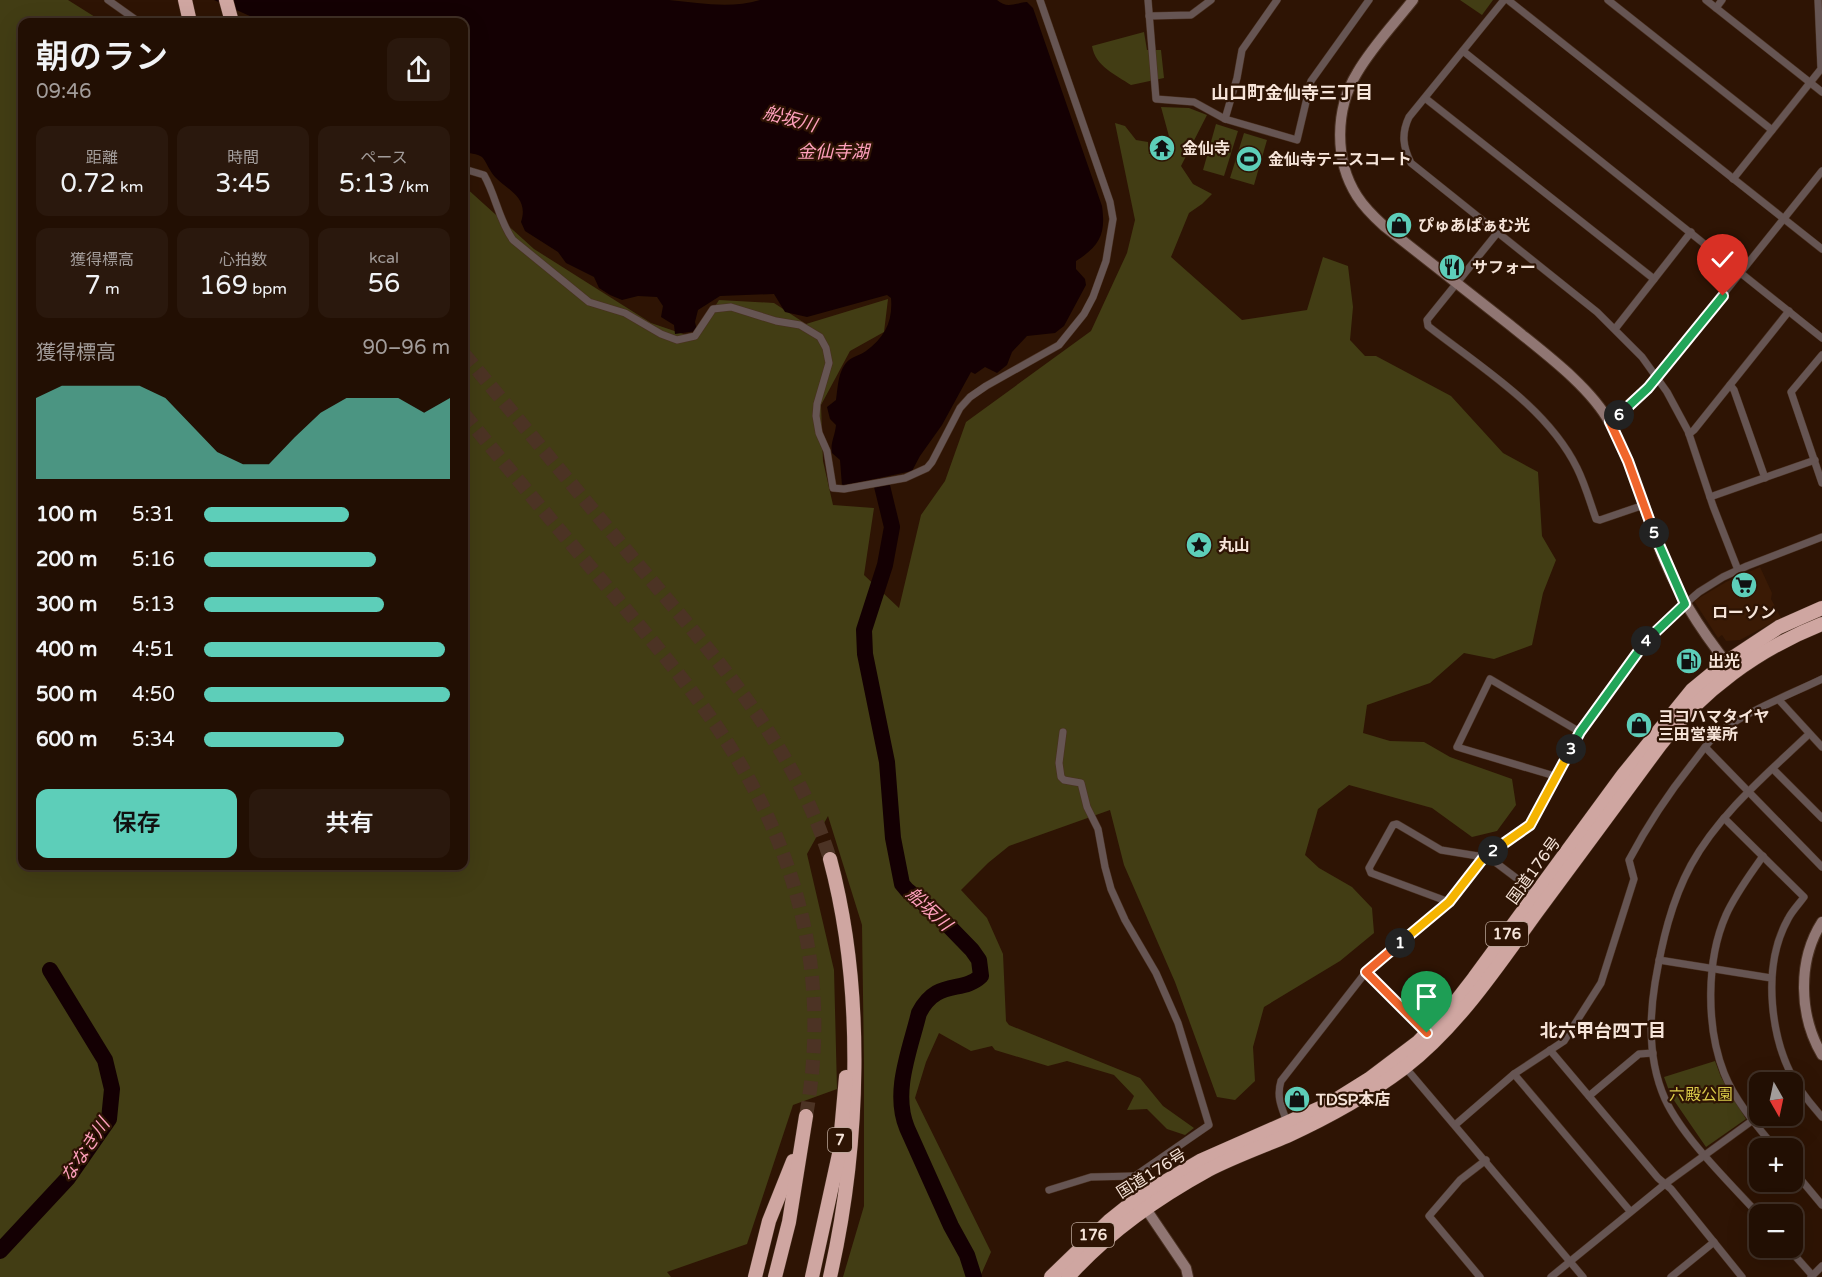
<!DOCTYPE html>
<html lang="ja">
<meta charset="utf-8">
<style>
body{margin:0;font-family:"Varela Round","Noto Sans JP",sans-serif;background:#2a180d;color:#f1f3f6;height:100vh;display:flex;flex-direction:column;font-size:22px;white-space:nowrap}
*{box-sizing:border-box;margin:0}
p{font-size:20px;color:#a29c9a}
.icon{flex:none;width:33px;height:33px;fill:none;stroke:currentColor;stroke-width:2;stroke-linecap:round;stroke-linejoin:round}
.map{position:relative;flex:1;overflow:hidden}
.drawer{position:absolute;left:18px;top:18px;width:450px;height:852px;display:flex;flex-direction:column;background:#220f03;border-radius:12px;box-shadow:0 6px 24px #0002,0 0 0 2px #3f2f25}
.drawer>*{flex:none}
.needle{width:39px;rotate:171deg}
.controls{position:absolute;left:1749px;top:1072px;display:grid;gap:12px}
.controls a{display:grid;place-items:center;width:54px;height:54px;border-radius:12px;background:#220f03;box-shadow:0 6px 24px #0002,0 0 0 2px #3f2f25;font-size:30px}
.pin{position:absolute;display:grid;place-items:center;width:51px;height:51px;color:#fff;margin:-62px -26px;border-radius:50% 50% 50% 0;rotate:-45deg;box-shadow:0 0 6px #0007}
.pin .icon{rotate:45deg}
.km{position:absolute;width:30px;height:30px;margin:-15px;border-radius:50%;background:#222;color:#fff;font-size:16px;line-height:30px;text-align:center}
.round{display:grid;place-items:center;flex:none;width:63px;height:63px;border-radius:12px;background:#2a180d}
.overview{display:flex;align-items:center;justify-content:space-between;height:102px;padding:0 18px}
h1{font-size:33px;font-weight:600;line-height:45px}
.figures{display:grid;grid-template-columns:repeat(3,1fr);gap:9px;height:102px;padding:6px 18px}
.figures div{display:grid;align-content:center;border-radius:12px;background:#2a180d;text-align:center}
.figures b{font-size:26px;font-weight:600}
.figures small{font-size:16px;font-weight:400}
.figures p{font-size:16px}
.chart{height:168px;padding:12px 18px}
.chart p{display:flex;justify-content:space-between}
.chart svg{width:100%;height:108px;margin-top:6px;fill:#5dceb9;opacity:.7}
.button{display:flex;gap:12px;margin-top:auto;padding:12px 18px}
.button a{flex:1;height:69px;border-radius:12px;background:#5dceb9;color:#111;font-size:24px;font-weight:600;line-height:69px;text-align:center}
.button a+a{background:#2a180d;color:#f1f3f6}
ul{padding:0 18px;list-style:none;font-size:20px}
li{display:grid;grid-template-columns:96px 72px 1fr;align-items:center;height:45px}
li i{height:15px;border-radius:8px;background:#5dceb9}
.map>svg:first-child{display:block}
</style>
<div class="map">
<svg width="1822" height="1277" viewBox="0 0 1822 1277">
<rect width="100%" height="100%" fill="#2e1404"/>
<path fill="#3a1a05" d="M1760 567 1772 593 1771 599 1781 618 1740 640 1726 641 1722 635 1718 638 1694 601 1726 582Z"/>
<g fill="#423d14">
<path d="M0 0H68L103 22H22V866H464V186L534 249 651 323 695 338 719 300 774 303 806 324 888 299 884 332 850 351 821 405 823 461 833 505 874 508 864 575 899 608 921 515 945 481 966 422 1091 331 1127 253 1135 220 1115 123 1125 126 1136 140 1148 142 1149 154H1165L1170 140 1161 107 1189 108 1207 115 1181 166 1193 184 1212 194 1202 204 1189 213 1171 257 1242 320 1307 310 1323 257 1348 266 1353 307 1350 340 1365 356H1376L1451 396 1503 453 1538 472 1542 536 1556 560 1543 593 1532 645 1494 659 1464 653 1430 683 1367 705 1363 733 1390 741 1424 742 1450 757 1512 779 1516 805 1497 831 1472 837 1432 808 1349 785 1318 809 1305 855 1319 868 1352 887 1372 908 1374 933 1340 961 1264 1007 1253 1047 1255 1081 1235 1100 1217 1097 1175 982 1124 865 1110 810 1009 846 988 863 961 890 987 918 1003 954 1006 1021 1009 1025 1140 1078 1163 1106 1194 1128 1185 1135 1167 1129 1147 1109 1127 1110 1134 1096 1114 1075 1067 1061 1048 1066 995 1050 992 1046 971 1051 939 1033 926 1062 915 1098 991 1252 980 1277H843L864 1206V1064L862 925 828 816 807 854 834 970 837 1089 793 1105 747 1244 667 1272 671 1277H0Z"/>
<path d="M1460 0H1493L1482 15Z"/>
<path d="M1144 32 1147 50H1161L1164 78 1131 85C1116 75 1095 66 1092 46Z"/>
<path d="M1216 124 1238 131 1224 176 1203 170Z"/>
<path d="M1244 133 1267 140 1254 185 1230 178Z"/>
<path d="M1715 1061 1721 1077 1746 1119 1706 1147 1671 1096 1664 1077Z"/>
</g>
<path fill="#140003" d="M214 0H669C700 3 730 9 760 0H997C1007 9 1015 3 1027 2L1033 8 1102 206C1106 234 1100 246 1076 261V269L1085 279 1086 285 1064 326 1055 333 1027 336 1012 352 1007 365 997 373 985 367 975 374 971 372 942 425 920 456 912 471 842 486 840 460 832 453C830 443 835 436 836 425L830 419 827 407 836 400C838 387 838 369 849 360 854 356 861 355 866 351 885 337 893 321 891 298L887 295 807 317 785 312 774 294 720 296 698 310 695 322 697 331 675 334 674 325 661 317 663 306 657 297 638 296 622 300 610 295 599 288 594 277 566 263 558 252 525 231 521 222C529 198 509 191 495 177 490 172 486 161 482 157 478 154 468 153 464 152V22H263Z"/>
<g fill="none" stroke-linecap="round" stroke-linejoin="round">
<g stroke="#140003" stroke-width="16">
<path d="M882 486 892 527 885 565 864 630 865 654 887 762 893 838 902 884 907 890 938 915 972 950 979 960 981 976C962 994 937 978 919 1013 910 1050 892 1092 907 1128L951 1226 967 1255 974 1277"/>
<path d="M0 1251 68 1178 109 1119 112 1089 105 1060 50 970"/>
</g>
<g stroke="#4c3324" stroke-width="14" stroke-dasharray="14 7" stroke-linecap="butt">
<path d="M464 354C523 425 582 497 641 568 715 657 795 746 830 859"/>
<path d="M464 414C512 473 560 531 609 589 648 636 689 684 723 736 799 853 831 978 806 1116"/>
</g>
<defs>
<g id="street">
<path d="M108 0 139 22"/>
<path d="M1148 0 1156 99 1194 102 1225 119"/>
<path d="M1277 0 1242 50 1237 78 1225 119 1297 140 1311 81 1369 0"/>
<path d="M1504 0 1409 117C1401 134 1403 147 1411 163L1597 312 1642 357 1667 392 1688 431 1713 506 1738 570"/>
<path d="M1508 0 1822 249"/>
<path d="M1608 0 1772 130"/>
<path d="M1706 0 1822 92"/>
<path d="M1716 8 1722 0"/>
<path d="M1149 16 1191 15 1211 0"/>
<path d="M1463 51 1822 338"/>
<path d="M1425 98 1654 279"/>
<path d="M464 169 484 175C496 196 499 221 513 240L589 302 625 313 661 334 677 340 695 336 713 309 731 307 776 321 800 325 820 337 826 348 829 363 817 404 816 416 819 433 827 451 833 488 844 489 905 478 927 468 932 462 960 408 970 397 986 386 1059 345 1084 314 1093 297 1106 261 1113 219 1110 202 1040 0"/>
<path d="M1733 179 1821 69 1818 0"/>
<path d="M1498 232 1427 320 1428 326C1480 367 1547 407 1577 468 1585 484 1590 502 1596 519L1600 520 1644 505"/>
<path d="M1615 329 1691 232"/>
<path d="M1822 355 1791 392 1822 483"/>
<path d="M1730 385 1734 390 1765 478"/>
<path d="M1610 422 1632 406 1648 388 1822 171"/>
<path d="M1689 434 1694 430 1789 311"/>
<path d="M1710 497 1815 460"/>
<path d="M1779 700 1822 747"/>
<path d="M1063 732 1059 763 1061 777 1064 780 1081 783 1087 807 1098 829 1105 867 1111 889 1125 920 1156 973 1178 1023 1209 1125 1135 1176 1132 1184 1139 1197"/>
<path d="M1705 747 1822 867"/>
<path d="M1773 769 1822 818"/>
<path d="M1558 777 1457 747 1490 679 1580 732"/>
<path d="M1724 818 1804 897C1799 904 1792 911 1788 919 1761 967 1770 1043 1799 1088 1806 1098 1814 1108 1822 1117"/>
<path d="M1763 856C1750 875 1736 893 1726 915 1706 960 1706 1027 1724 1073 1735 1101 1757 1126 1776 1149"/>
<path d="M1449 902 1371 873 1369 868 1393 825 1397 824 1441 850 1484 857 1495 862 1536 893"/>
<path d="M1659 960 1771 978"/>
<path d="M1366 972 1427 1033"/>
<path d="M1550 1050 1658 1178 1671 1189 1742 1277"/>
<path d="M1405 1067 1583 1277"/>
<path d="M1514 1074 1630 1211"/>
<path d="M1589 1096 1639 1054 1653 1053"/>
<path d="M1287 1122C1282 1108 1276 1097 1281 1081L1366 972 1449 902 1484 857 1530 825 1558 777 1580 732 1645 642 1663 623 1699 592 1723 577 1747 566 1822 537"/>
<path d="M1455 1125 1514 1074 1564 1041 1601 983 1634 879 1629 860C1647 826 1668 794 1692 764 1700 754 1707 743 1716 735 1744 712 1789 695 1822 679"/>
<path d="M1792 1169 1822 1205"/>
<path d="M1049 1190 1091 1177 1135 1176"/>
<path d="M1760 1216C1730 1183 1683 1138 1665 1099 1649 1063 1649 1020 1655 983 1662 942 1671 902 1691 865 1719 814 1767 774 1809 734"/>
<path d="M1788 1248 1812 1275"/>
<path d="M1480 1277 1429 1216 1460 1180 1486 1160"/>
<path d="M1551 1277 1665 1184 1760 1115"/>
<path d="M1671 1277 1714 1242"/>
<path d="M1811 1277 1822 1266"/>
</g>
<g id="secondary">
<path d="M1413 0C1394 24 1372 47 1357 73 1335 109 1334 160 1357 196 1364 207 1374 217 1384 226 1426 259 1468 292 1510 325 1543 352 1590 386 1610 423 1631 460 1642 502 1657 542 1675 590 1698 627 1730 667"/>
<path d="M1822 922C1797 961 1799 1016 1822 1055"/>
<path d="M1142 1203 1186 1268 1188 1277"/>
</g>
<g id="highway">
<path d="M185 0 190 22"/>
<path d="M226 0 232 22"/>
<path d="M830 859C865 990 860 1145 830 1277"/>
<path d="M755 1277 769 1221 793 1161"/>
<path d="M775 1277 789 1222 806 1116"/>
<path d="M812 1277 839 1154 846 1077"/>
<path d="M1051 1277 1109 1221 1139 1197 1200 1161 1329 1104 1369 1079 1418 1042 1450 1009 1474 978 1623 775 1692 690 1726 662 1779 627 1822 608"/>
<path d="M1068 1277C1107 1233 1157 1198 1208 1170 1233 1157 1261 1147 1287 1136 1329 1117 1368 1095 1404 1068 1458 1026 1497 967 1536 913 1577 857 1619 801 1660 745 1701 691 1758 649 1822 624"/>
</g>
</defs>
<use href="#street" stroke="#4a3122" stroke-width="8"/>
<use href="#secondary" stroke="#4a3122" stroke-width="12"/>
<use href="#highway" stroke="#4a3122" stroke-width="15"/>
<use href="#street" stroke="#665553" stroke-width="7"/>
<use href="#secondary" stroke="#907673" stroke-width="10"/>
<use href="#highway" stroke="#cfa6a1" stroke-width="14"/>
</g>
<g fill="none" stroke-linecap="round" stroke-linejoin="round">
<defs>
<path id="split-1" d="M1400 943 1366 972 1427 1033"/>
<path id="split-2" d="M1400 943 1449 902 1484 857 1493 851"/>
<path id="split-3" d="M1493 851 1530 825 1571 749"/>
<path id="split-4" d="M1571 749 1580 732 1646 641"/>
<path id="split-5" d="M1646 641 1685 604 1654 533"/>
<path id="split-6" d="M1619 415 1610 422 1628 461 1654 533"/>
<path id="split-7" d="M1619 415 1648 388 1723 296"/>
</defs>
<use href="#split-1" stroke="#fff" stroke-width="12"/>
<use href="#split-2" stroke="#fff" stroke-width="12"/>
<use href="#split-3" stroke="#fff" stroke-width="12"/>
<use href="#split-4" stroke="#fff" stroke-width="12"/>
<use href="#split-5" stroke="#fff" stroke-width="12"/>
<use href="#split-6" stroke="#fff" stroke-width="12"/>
<use href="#split-7" stroke="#fff" stroke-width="12"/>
<use href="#split-1" stroke="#f0652b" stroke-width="8"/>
<use href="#split-2" stroke="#f5b400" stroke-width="8"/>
<use href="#split-3" stroke="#f5b400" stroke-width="8"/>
<use href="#split-4" stroke="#22a559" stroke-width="8"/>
<use href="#split-5" stroke="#22a559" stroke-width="8"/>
<use href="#split-6" stroke="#f0652b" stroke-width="8"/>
<use href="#split-7" stroke="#22a559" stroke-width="8"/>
</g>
<defs>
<symbol id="temple-disc" viewBox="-11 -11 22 22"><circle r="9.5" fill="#5dceb9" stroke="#2e1404"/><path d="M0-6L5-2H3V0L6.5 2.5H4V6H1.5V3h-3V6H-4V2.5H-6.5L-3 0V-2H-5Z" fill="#111"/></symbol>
<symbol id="stadium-disc" viewBox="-11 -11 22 22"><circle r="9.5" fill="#5dceb9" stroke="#2e1404"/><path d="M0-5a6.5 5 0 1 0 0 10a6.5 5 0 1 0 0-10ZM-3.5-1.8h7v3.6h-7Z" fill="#111"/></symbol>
<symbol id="shop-disc" viewBox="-11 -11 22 22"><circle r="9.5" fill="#5dceb9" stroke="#2e1404"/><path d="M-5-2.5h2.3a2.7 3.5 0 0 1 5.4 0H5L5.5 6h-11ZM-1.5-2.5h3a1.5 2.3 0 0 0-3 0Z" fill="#111"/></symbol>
<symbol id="restaurant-disc" viewBox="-11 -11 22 22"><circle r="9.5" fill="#5dceb9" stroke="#2e1404"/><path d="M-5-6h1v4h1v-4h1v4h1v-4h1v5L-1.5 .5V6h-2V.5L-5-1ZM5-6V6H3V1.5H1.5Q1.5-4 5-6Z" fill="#111"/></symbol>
<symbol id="sight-disc" viewBox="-11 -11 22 22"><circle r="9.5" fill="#5dceb9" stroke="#2e1404"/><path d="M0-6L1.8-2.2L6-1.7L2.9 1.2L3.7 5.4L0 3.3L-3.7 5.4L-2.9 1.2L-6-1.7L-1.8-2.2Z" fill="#111"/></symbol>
<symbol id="supermarket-disc" viewBox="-11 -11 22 22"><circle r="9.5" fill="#5dceb9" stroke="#2e1404"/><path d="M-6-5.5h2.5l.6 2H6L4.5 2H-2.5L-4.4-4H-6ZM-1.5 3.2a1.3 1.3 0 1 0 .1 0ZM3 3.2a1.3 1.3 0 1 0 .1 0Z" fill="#111"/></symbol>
<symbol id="fuel-disc" viewBox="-11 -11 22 22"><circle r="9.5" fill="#5dceb9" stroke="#2e1404"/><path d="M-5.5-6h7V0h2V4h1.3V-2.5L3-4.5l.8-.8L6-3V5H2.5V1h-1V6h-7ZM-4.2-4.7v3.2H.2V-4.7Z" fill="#111"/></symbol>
</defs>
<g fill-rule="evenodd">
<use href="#temple-disc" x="1147" y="133" width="30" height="30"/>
<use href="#stadium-disc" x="1234" y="144" width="30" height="30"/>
<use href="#shop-disc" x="1384" y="210" width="30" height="30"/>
<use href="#restaurant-disc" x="1437" y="252" width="30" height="30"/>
<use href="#sight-disc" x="1184" y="530" width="30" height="30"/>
<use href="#supermarket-disc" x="1729" y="570" width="30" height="30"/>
<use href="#fuel-disc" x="1674" y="646" width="30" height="30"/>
<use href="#shop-disc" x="1624" y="710" width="30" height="30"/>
<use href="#shop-disc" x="1282" y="1084" width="30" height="30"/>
</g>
<g text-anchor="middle" stroke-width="4.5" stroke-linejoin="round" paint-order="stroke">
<g fill="#2e1404" stroke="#baa699" stroke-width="1.5">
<rect x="1486" y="922" width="42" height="24" rx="4.5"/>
<rect x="828" y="1128" width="24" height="24" rx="4.5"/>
<rect x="1072" y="1223" width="42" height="24" rx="4.5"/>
</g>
<g font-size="15" font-weight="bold" fill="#f6e4d9">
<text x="1507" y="939">176</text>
<text x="840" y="1145">7</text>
<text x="1093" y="1240">176</text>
</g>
<g font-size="16" font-weight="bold" fill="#f6e4d9" stroke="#2e1404" text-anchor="start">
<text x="1182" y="154">金仙寺</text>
<text x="1268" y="165">金仙寺テニスコート</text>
<text x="1418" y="231">ぴゅあぱぁむ光</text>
<text x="1472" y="273">サフォー</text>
<text x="1218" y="551">丸山</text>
<text x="1744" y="618" text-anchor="middle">ローソン</text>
<text x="1708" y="667">出光</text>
<text x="1658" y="722">ヨコハマタイヤ<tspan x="1658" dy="18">三田営業所</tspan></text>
<text x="1316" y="1105">TDSP本店</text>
</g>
<g font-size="16" fill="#f6e4d9" stroke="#2e1404">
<text transform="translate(1533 870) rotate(-54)" y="6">国道176号</text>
<text transform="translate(1151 1173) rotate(-32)" y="6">国道176号</text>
</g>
<g font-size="16" fill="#d8c949" stroke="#2e1404">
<text x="1701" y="1100">六殿公園</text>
</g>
<g font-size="18" font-weight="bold" fill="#f6e4d9" stroke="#2e1404">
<text x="1292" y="99">山口町金仙寺三丁目</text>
<text x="1603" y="1037">北六甲台四丁目</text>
</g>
<g font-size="18" font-style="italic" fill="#ffa0bd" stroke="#2e1404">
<text transform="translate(790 119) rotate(15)" y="6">船坂川</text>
<text x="833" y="158">金仙寺湖</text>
<text transform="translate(929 909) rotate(43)" y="6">船坂川</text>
<text transform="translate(85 1150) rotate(-56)" y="6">ななき川</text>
</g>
</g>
</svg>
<div class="controls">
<a><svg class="needle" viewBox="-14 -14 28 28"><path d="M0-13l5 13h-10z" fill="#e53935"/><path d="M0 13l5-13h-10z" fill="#a29c9a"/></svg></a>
<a>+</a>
<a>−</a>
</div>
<div class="pin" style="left:1427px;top:1033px;background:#1e9e55"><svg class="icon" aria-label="arrive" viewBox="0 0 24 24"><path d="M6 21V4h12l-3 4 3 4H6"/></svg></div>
<div class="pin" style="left:1723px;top:296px;background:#d93025"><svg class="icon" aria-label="check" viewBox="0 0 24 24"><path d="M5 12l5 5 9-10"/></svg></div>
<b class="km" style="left:1400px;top:943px">1</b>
<b class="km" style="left:1493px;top:851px">2</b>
<b class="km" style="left:1571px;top:749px">3</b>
<b class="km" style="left:1646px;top:641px">4</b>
<b class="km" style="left:1654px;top:533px">5</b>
<b class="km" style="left:1619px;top:415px">6</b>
<section class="drawer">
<div class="overview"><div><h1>朝のラン</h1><p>09:46</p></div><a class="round"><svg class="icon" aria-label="share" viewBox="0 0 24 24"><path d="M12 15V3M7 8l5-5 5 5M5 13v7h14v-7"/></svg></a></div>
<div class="figures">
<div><p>距離</p><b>0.72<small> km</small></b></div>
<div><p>時間</p><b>3:45</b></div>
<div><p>ペース</p><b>5:13<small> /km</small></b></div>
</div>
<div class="figures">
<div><p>獲得標高</p><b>7<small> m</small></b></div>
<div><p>心拍数</p><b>169<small> bpm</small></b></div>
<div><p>kcal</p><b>56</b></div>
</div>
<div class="chart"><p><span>獲得標高</span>90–96 m</p>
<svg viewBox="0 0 160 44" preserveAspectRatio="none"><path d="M0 44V11L10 6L20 6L30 6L40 6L50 11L60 22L70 33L80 38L90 38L100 27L110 17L120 11L130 11L140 11L150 17L160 11V44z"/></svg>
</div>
<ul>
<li><b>100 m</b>5:31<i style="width:59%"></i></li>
<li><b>200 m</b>5:16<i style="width:70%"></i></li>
<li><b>300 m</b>5:13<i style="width:73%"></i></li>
<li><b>400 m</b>4:51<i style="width:98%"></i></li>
<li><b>500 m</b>4:50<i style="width:100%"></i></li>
<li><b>600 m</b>5:34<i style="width:57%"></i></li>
</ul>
<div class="button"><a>保存</a><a>共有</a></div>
</section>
</div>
